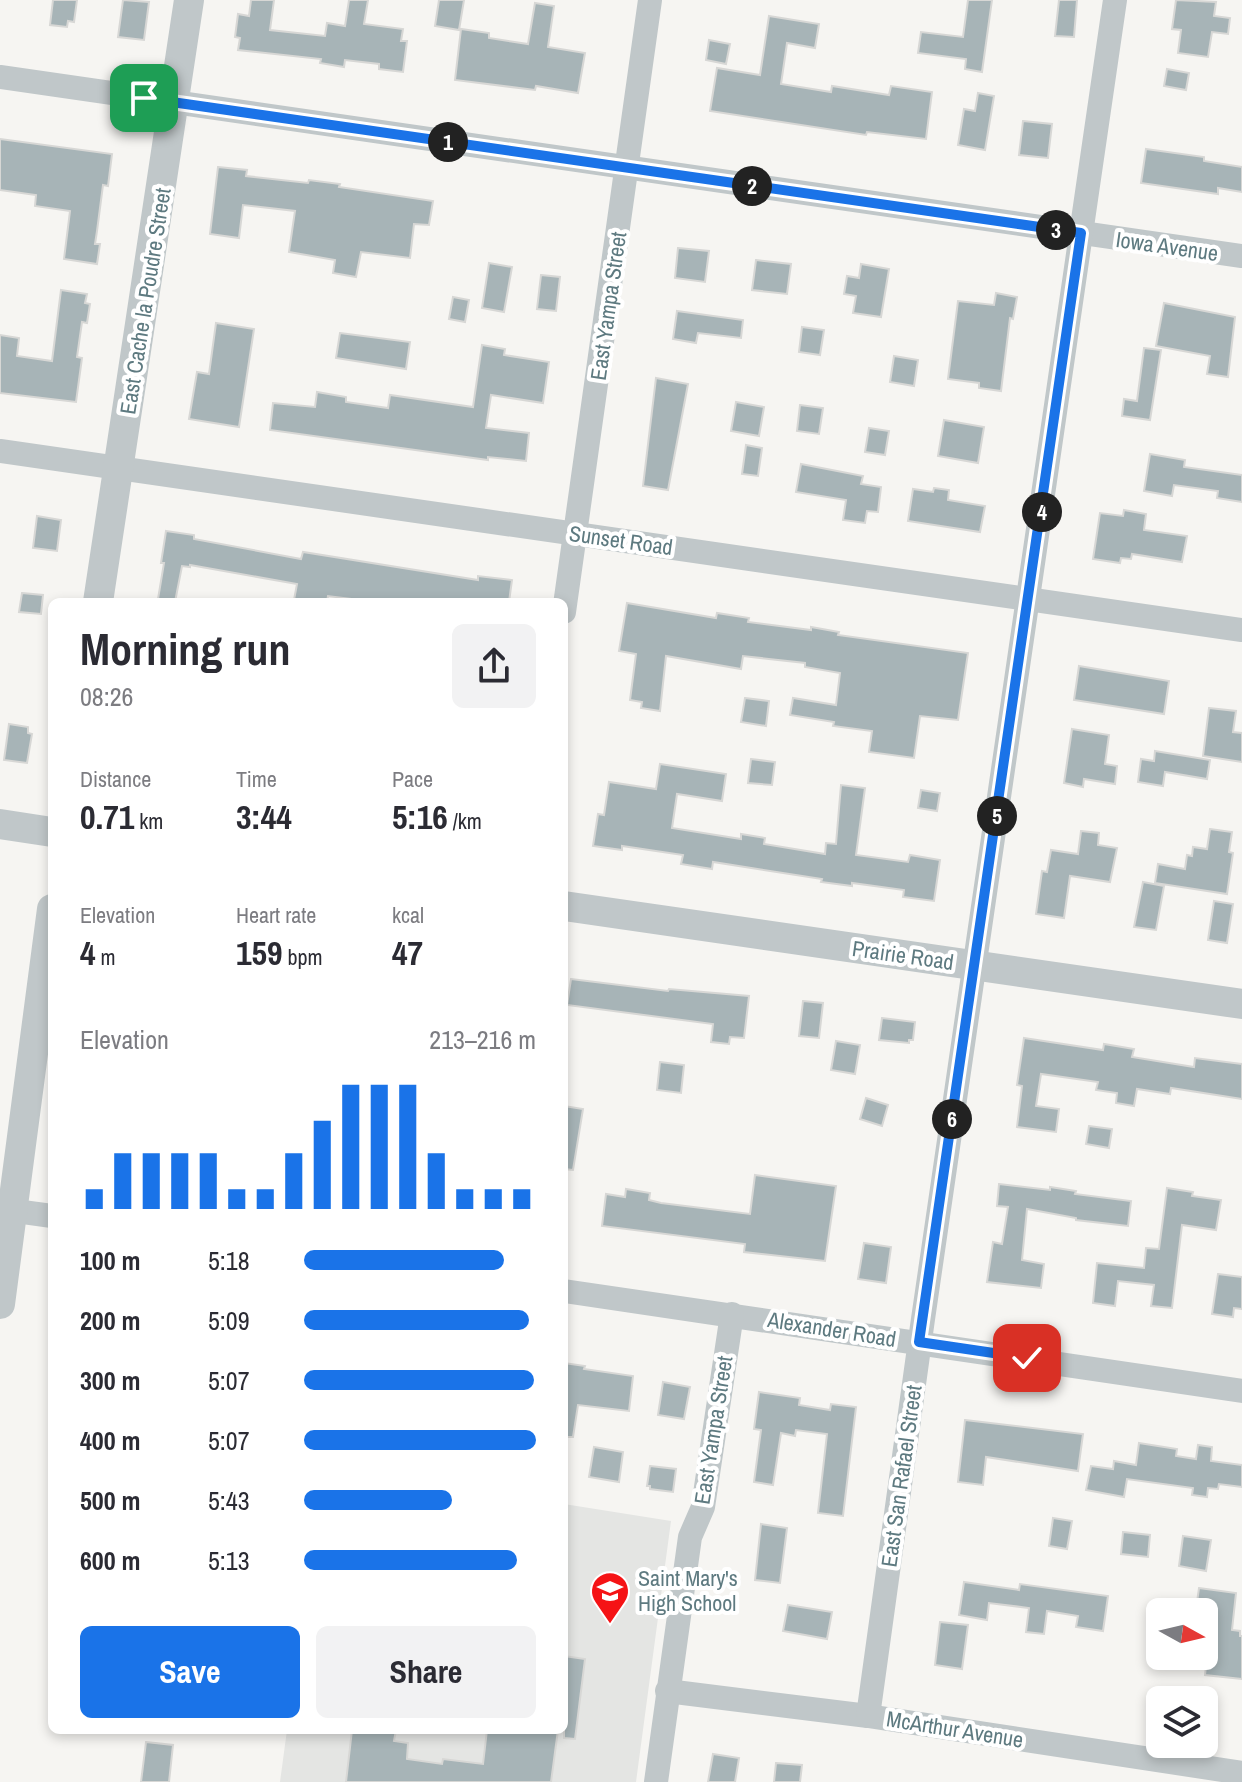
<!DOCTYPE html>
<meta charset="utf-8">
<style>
body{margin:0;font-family:"Archivo Narrow",sans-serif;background:#f2f2f3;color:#2b2b33;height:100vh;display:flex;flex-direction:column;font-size:30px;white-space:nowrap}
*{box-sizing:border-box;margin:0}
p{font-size:26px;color:#7c7c81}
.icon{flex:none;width:44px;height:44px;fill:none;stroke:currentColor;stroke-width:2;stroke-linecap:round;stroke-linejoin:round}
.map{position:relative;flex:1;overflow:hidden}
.side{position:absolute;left:48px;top:598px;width:520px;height:1136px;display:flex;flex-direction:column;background:#fff;border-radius:12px;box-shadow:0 4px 12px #0003}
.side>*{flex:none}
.needle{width:52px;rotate:98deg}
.tools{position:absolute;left:1146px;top:1598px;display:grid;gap:16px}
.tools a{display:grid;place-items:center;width:72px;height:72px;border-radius:12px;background:#fff;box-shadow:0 4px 12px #0003;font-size:40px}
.pin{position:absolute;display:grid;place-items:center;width:68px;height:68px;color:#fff;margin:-34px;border-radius:16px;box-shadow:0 4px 12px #0006}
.km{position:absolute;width:40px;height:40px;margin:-20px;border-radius:50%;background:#222;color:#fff;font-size:22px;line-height:40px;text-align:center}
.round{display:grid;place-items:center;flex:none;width:84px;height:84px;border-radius:12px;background:#f2f2f3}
.summary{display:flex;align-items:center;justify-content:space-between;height:136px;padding:0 32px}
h1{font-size:44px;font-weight:700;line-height:60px}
.figures{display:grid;grid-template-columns:repeat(3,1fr);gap:12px;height:136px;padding:8px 32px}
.figures div{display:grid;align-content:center}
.figures b{font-size:34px;font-weight:700}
.figures small{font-size:22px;font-weight:400}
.figures p{font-size:22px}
.chart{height:224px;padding:16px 32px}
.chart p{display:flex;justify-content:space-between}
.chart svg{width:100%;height:144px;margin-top:8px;stroke:#1a73e8;stroke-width:6}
.cta{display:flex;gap:16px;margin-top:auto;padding:16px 32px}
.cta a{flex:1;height:92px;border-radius:12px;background:#1a73e8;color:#fff;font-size:32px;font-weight:700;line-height:92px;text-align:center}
.cta a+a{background:#f2f2f3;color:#2b2b33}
ul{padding:0 32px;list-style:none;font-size:26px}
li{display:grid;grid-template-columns:128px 96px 1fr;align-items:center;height:60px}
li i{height:20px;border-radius:10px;background:#1a73e8}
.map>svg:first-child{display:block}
</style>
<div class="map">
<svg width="1242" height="1782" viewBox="0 0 1242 1782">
<rect width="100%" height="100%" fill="#f6f5f2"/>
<path fill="#e4e5e3" d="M564 1504 671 1521 636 1782H280L287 1730H564Z"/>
<g fill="#a7b4b7" stroke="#d7d7d5" stroke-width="2">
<path d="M53 0H77L74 22 68 21 67 27 50 25Z"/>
<path d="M123 0 149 2 144 40 118 37Z"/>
<path d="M251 0H274L270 30 325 36 327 23 345 26 349 0H368L364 24 403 29 401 41H407L403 72 379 69V64L345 60 344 67 320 63 321 59 238 50 240 38 235 37 238 14 249 16Z"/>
<path d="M439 0H464L459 30 435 26Z"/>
<path d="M968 0H992L982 72 965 69 966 59 918 53 921 32 963 37Z"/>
<path d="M1059 0H1077L1074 37 1055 36Z"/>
<path d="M1176 0 1216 2 1214 16 1230 18 1228 34 1212 32 1208 57 1178 53 1181 30 1172 29Z"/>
<path d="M535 3 554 6 548 47 585 53 578 93 536 86 535 90 455 80 461 29 489 33V38L528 44Z"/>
<path d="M769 16 819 24 815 48 787 43 781 84 831 92 832 86 889 95 891 86 932 92 926 139 867 132 866 135 710 111 717 68 760 75Z"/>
<path d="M709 40 730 44 726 64 706 60Z"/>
<path d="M1167 69 1189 73 1186 90 1164 86Z"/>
<path d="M978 93 994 96 985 150 958 145 964 109 975 111Z"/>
<path d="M1023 121 1052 124 1048 158 1019 155Z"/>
<path d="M0 139 112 154 108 186 103 185 97 231 95 244H100L97 264 64 259 70 211 35 206 36 195 0 190Z"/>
<path d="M1146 149 1204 157V161L1242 167V192L1218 188V194L1141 183Z"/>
<path d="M218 167 247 170 246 176 308 183 309 180 340 184 339 187 433 201 429 225 414 224 410 258 361 252 356 277 333 273 335 260 289 252 295 211 243 205 239 238 210 234Z"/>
<path d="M678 248 709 251 705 282 675 278Z"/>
<path d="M756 260 791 264 787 294 752 290Z"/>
<path d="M489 263 512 267 504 312 482 308Z"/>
<path d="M861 264 889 269 881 317 853 313 856 296 844 294 847 276 859 278Z"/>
<path d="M541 275 560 277 556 311 537 309Z"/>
<path d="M61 290 87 294 85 303 90 304 87 323 82 322 77 357 82 358 76 402 0 393V335L19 338 17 356 52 361Z"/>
<path d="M996 293 1017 297 1013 319 1010 318 1001 391 979 388V383L948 379 958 301 994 305Z"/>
<path d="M453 297 469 300 465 322 449 319Z"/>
<path d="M1164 303 1235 317 1228 377 1207 374 1210 356 1156 346Z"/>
<path d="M677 311 743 320 741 338 698 333 696 343 673 339Z"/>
<path d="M216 323 254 329 239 427 189 419 197 372 209 374Z"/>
<path d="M802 327 824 330 820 355 799 352Z"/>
<path d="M340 333 410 342 406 369 336 358Z"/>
<path d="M482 345 505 349 504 355 549 362 543 403 491 395 486 428 529 433 526 461 488 457V460L270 430 273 403 315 407 317 392 346 397V402L388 408 390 395 473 407Z"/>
<path d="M1144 348 1161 350 1150 420 1122 416 1124 399 1137 401Z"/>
<path d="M894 356 918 360 914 386 890 382Z"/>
<path d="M656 378 688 384 668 490 643 486Z"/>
<path d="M736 402 764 407 759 436 731 431Z"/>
<path d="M800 405 823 408 819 434 797 431Z"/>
<path d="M944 420 984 427 978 463 938 456Z"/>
<path d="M869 428 889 431 885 455 865 452Z"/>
<path d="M746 445 762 448 758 476 742 474Z"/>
<path d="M1150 454 1185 460 1184 467 1242 475V502L1217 498 1218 491 1174 485 1172 496 1144 491Z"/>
<path d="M801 464 863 476 861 484 881 487 878 512 867 511 865 523 843 520 846 500 796 492Z"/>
<path d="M934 488 949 490 948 500 985 506 980 532 908 521 913 489 933 492Z"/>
<path d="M1124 510 1146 514 1144 530 1187 536 1182 562 1132 554 1131 559 1121 558 1120 563 1093 559 1100 513 1123 516Z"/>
<path d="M37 516 61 520 57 551 33 548Z"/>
<path d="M166 531 194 535V539L301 559 303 552 478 580V576L512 580 509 602H376L328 596 327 602H303L294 600 297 584 190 565V567L182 566 175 602 158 599 164 563H161Z"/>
<path d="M22 593 43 595 41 614 19 612Z"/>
<path d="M627 603 716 618 717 613 749 618 748 622 811 630V627L839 632 838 635 968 653 958 720 920 716 914 758 869 752 872 731 833 726 834 722 790 715 793 698 836 705 840 673 805 667V663L743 656 741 669 666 656 660 711 641 708 642 702 630 700 636 654 619 651Z"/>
<path d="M1079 666 1169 681 1164 714 1074 700Z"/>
<path d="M745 698 769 701 766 726 741 722Z"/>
<path d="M1209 708 1236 711 1233 732 1242 733V762L1203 756Z"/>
<path d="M9 724 28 727V733L32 734 27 763 4 760Z"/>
<path d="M1072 729 1109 735 1105 764 1117 766 1115 784 1084 779 1083 787 1064 783Z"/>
<path d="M1155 751 1210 760 1207 779 1165 772 1163 786 1138 782 1141 759 1154 761Z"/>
<path d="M751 759 775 762 772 785 748 783Z"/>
<path d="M660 764 726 774 722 801 677 794 672 828 741 839V834L765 838 764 844 825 854 826 843 836 844 841 785 865 788 856 855 908 862 910 855 940 860 934 901 903 897 904 890 852 883V886L821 882 822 879 713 862 712 869 681 864 683 855 622 846V850L593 846 598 814 604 815 609 782 656 789Z"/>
<path d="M921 790 940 793 937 811 918 808Z"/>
<path d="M1210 829 1232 832 1229 852 1233 853 1227 894 1155 883 1158 864 1185 869 1187 855 1192 856 1193 847 1207 849Z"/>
<path d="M1081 831 1099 833 1098 845 1117 848 1110 882 1070 876 1064 918 1036 914 1042 871 1047 872 1051 850 1078 854Z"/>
<path d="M1143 882 1164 886 1156 930 1134 927Z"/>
<path d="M1214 901 1233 904 1227 943 1208 940Z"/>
<path d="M571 979 668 991 669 989 749 996 744 1038 730 1037 729 1044 711 1042 713 1024 567 1005Z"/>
<path d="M803 1001 823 1003 819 1038 799 1036Z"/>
<path d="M882 1018 915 1022 913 1040H909V1043L879 1040Z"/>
<path d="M1024 1038 1103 1050 1104 1044 1134 1049 1132 1057 1194 1067 1195 1058 1242 1064V1099L1171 1088 1170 1094 1137 1089 1134 1106 1116 1103 1117 1093 1096 1090 1098 1082 1041 1074 1036 1106 1059 1109 1056 1132 1017 1127 1022 1086 1017 1085Z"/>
<path d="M836 1041 860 1045 855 1074 831 1070Z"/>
<path d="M660 1062 684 1065 681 1093 657 1090Z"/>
<path d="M866 1098 888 1105 882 1126 860 1119Z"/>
<path d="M564 1106 583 1109 573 1170 564 1169Z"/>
<path d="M1089 1126 1112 1129 1109 1148 1086 1144Z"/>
<path d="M755 1175 836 1186 825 1261 744 1252 745 1244 602 1226 606 1194 625 1197 626 1189 650 1193 649 1200 661 1203 750 1214Z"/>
<path d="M999 1184 1050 1190V1187L1076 1191 1075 1194 1131 1201 1128 1226 1076 1220V1218L1027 1209 1022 1260 1044 1264 1041 1288 987 1282 993 1242 1002 1244 1008 1207 997 1206Z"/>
<path d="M1167 1188 1193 1192 1192 1196 1221 1200 1216 1230 1182 1225 1172 1308 1151 1306 1154 1285 1118 1281 1115 1306 1093 1303 1097 1263 1144 1268 1146 1248 1159 1249Z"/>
<path d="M864 1243 891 1247 886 1283 858 1279Z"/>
<path d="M1218 1274 1242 1277V1309L1234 1308 1233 1317 1212 1314Z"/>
<path d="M564 1363 585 1366 584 1369 633 1376 629 1411 578 1405 573 1437H564Z"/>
<path d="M663 1382 690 1387 684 1419 658 1415Z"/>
<path d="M759 1392 800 1398 799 1405 830 1410 831 1404 856 1407 843 1516 818 1513 827 1434 796 1430 795 1436 781 1433 773 1485 754 1482 761 1430 754 1429Z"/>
<path d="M965 1420 1083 1434 1078 1471 986 1457 983 1485 958 1482Z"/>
<path d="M1139 1443 1177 1449 1176 1456 1196 1459 1198 1445 1212 1447 1211 1461 1242 1465V1487L1219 1484 1218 1489 1208 1488 1207 1497 1192 1495 1193 1488 1127 1479 1124 1497 1086 1490 1091 1466 1113 1469 1114 1461 1136 1465Z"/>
<path d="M594 1447 623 1452 619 1482 589 1477Z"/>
<path d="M650 1466 676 1469 673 1492 650 1489V1486H647Z"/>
<path d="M1053 1518 1072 1521 1067 1549 1049 1546Z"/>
<path d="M761 1524 787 1528 780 1583 755 1580Z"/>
<path d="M1123 1532 1150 1535 1148 1557 1121 1554Z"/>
<path d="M1183 1536 1211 1540 1206 1571 1179 1566Z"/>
<path d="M964 1582 1019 1590 1020 1584 1108 1596 1103 1631 1076 1627 1078 1616 1047 1611 1044 1634 1026 1632 1029 1608 989 1603 987 1620 959 1615Z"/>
<path d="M1199 1588 1236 1593 1232 1630 1240 1631V1636H1242V1679L1205 1675 1212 1611 1196 1609Z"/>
<path d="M788 1605 832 1612 827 1639 783 1631Z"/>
<path d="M940 1622 968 1625 962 1669 935 1665Z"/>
<path d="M564 1656 585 1659 575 1739 564 1738Z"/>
<path d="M352 1730H396L394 1741 408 1743 407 1759 442 1764 443 1759 483 1764 487 1730H558L551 1782H346Z"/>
<path d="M146 1742 173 1745 169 1782H141Z"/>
<path d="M713 1754 739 1758 735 1782H708Z"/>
<path d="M776 1763 802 1765 800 1782H774Z"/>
</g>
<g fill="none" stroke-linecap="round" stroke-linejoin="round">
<g stroke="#c0c7c9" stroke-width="24">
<path d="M0 77 1242 256"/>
<path d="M0 451 1242 630"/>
<path d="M564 612 650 0"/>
<path d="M0 1209 52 1216"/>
<path d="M564 1291 1242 1391"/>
<path d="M667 1691 868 1716 1242 1773"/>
<path d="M868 1716 923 1319 1115 0"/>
<path d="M656 1782 690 1537 703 1507 732 1314"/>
</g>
<g stroke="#c0c7c9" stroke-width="30">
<path d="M98 602 189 0"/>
<path d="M0 824 52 832"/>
<path d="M564 906 1242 1004"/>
<path d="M0 1304 52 909"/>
</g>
</g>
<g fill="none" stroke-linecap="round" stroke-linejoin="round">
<defs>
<path id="route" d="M144 98 1081 233 919 1342 1027 1358"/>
</defs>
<use href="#route" stroke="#fff" stroke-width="16"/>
<use href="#route" stroke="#1a73e8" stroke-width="10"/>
</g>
<defs>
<symbol id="school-pin" viewBox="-11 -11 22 30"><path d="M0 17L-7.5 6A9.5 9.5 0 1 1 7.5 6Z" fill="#f51315" stroke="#fff"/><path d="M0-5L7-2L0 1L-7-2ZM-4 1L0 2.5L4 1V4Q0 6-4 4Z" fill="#fff"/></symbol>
</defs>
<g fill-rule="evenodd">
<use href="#school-pin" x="588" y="1569" width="44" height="60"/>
</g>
<g text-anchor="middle" stroke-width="8" stroke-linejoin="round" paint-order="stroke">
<g font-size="22" fill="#5e7a80" stroke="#fff">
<text transform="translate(1167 246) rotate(8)" y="8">Iowa Avenue</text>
<text transform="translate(145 301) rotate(-81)" y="8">East Cache la Poudre Street</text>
<text transform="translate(608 306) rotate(-82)" y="8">East Yampa Street</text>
<text transform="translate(621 540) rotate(8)" y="8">Sunset Road</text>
<text transform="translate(903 955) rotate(8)" y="8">Prairie Road</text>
<text transform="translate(832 1329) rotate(9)" y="8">Alexander Road</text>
<text transform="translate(713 1430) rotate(-81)" y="8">East Yampa Street</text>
<text transform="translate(901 1476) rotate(-82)" y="8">East San Rafael Street</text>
<text transform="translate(955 1729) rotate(9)" y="8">McArthur Avenue</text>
</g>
<g font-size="22" fill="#5e7a80" stroke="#fff" text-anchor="start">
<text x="638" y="1586">Saint Mary's<tspan x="638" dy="25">High School</tspan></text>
</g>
</g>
</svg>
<div class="tools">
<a><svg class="needle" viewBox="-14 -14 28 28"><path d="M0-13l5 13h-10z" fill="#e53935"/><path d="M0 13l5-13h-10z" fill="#7c7c81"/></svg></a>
<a><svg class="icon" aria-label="layers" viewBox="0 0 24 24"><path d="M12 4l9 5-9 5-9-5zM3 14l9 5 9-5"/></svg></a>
</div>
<div class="pin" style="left:144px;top:98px;background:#1e9e55"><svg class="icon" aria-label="arrive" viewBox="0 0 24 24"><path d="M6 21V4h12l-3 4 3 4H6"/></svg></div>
<div class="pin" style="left:1027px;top:1358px;background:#d93025"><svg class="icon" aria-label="check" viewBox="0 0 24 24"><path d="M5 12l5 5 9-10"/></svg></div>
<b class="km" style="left:448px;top:142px">1</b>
<b class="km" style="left:752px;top:186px">2</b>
<b class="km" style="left:1056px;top:230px">3</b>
<b class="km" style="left:1042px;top:512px">4</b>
<b class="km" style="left:997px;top:816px">5</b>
<b class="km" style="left:952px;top:1119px">6</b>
<section class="side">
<div class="summary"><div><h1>Morning run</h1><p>08:26</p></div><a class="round"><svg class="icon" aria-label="share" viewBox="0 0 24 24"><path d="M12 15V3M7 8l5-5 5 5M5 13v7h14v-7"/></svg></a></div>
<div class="figures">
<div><p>Distance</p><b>0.71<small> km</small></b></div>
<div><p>Time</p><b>3:44</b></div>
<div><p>Pace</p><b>5:16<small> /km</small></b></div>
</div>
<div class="figures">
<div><p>Elevation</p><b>4<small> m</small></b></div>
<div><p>Heart rate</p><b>159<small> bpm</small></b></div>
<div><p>kcal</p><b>47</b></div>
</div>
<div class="chart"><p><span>Elevation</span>213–216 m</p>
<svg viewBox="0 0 160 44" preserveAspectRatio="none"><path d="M5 44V38M15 44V27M25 44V27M35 44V27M45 44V27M55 44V38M65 44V38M75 44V27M85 44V17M95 44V6M105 44V6M115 44V6M125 44V27M135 44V38M145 44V38M155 44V38"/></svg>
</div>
<ul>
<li><b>100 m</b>5:18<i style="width:86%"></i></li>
<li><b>200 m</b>5:09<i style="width:97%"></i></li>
<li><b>300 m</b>5:07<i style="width:99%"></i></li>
<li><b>400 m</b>5:07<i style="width:100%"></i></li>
<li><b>500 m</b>5:43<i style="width:64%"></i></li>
<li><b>600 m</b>5:13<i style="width:92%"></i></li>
</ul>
<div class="cta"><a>Save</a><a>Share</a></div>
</section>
</div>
